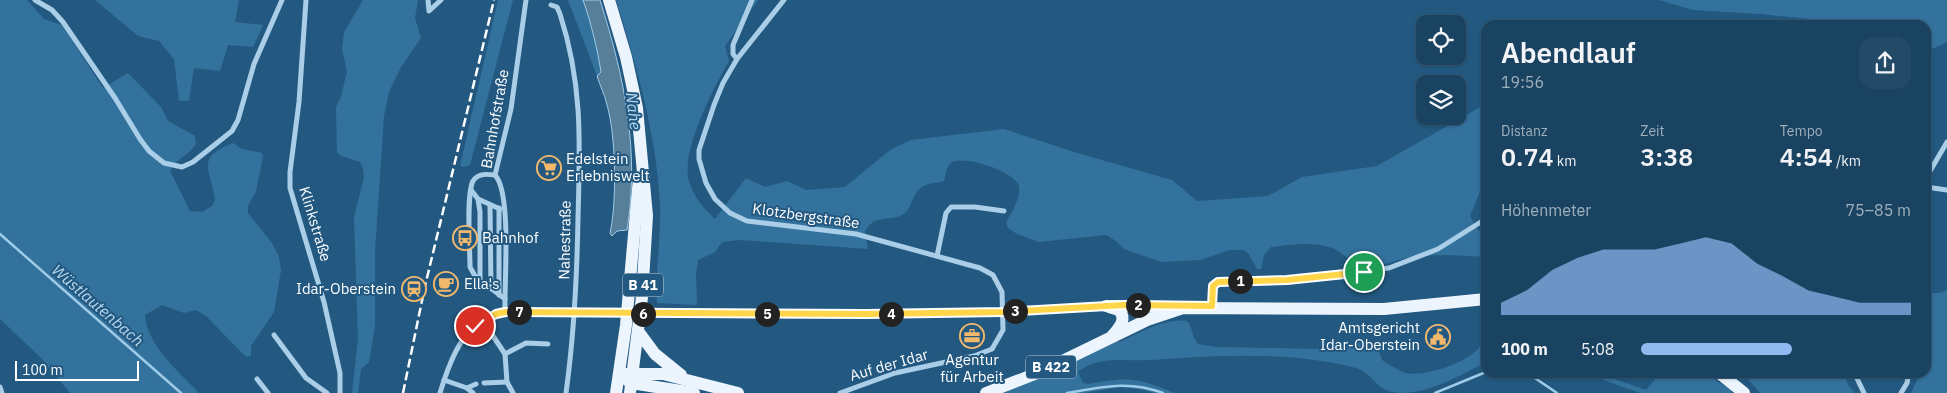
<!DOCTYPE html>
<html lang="de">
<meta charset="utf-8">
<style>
body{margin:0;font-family:"IBM Plex Sans",sans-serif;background:#234a67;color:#f1f3f6;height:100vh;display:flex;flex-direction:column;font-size:19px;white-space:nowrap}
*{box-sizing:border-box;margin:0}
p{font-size:16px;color:#9fb0bd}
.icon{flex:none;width:28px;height:28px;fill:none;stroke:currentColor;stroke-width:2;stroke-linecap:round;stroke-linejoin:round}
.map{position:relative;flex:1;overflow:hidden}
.drawer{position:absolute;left:1481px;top:20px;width:450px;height:358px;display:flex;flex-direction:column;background:#1a4361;border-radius:15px;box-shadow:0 1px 4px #0004,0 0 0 1px #385c76}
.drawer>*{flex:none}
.buttons{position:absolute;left:1416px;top:15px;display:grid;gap:10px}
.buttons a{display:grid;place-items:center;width:50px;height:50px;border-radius:10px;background:#1a4361;box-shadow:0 1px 4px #0004,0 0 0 1px #385c76;font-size:25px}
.scale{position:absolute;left:15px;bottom:12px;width:124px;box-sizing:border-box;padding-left:5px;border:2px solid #fff;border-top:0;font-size:14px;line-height:18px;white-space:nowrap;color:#fff;-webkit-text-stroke:4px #235981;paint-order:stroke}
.pin{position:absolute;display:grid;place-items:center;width:42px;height:42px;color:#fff;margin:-21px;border:2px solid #fff;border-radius:50%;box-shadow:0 1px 5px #0007}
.km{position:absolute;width:25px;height:25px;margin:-12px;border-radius:50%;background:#222;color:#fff;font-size:14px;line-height:25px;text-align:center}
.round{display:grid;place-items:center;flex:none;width:52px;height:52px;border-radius:15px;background:#234a67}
.overview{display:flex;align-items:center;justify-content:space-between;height:85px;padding:0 20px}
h1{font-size:28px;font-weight:600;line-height:38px}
.stats{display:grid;grid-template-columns:repeat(3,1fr);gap:8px;height:85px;padding:5px 20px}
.stats div{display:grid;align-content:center}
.stats b{font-size:25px;font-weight:600}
.stats small{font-size:14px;font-weight:400}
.stats p{font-size:14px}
.chart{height:140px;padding:10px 20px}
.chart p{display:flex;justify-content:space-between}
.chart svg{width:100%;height:90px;margin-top:5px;fill:#90b9f0;opacity:.7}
ul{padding:0 20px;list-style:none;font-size:16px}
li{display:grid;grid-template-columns:80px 60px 1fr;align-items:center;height:38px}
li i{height:12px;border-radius:6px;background:#90b9f0}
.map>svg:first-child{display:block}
</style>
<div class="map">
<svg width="1947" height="393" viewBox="0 0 1947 393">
<rect width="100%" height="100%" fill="#235981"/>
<g fill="#33729d">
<path d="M0 0H27L44 19 62 25 103 88 128 73 161 107 168 121 195 136 196 144C189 156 176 158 170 171L190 211 202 212 212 206 215 200C211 170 194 158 233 143L242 149 262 153 263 157 256 191 248 206V213L272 243 279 257 281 270 274 312 251 346V356L247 357 241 352 206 316 196 310 184 313 162 305 145 315C146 344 180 373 199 393H70L41 358 0 319Z"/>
<path d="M95 0H239L235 22 263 25 253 47 228 45 220 71 194 68 189 101H179L174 59 159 41 138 36Z"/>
<path d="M363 0H418L415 18 421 38 401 67 389 92 384 116 375 252V326L369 362 361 369 358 393H352L358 339 354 217 364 177 363 168 360 162 341 156 337 152 336 107 341 97 347 71 342 49 344 32Z"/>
<path d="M498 0H513L470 165 464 167 460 166Z"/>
<path d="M535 0H583C591 23 597 47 601 72L597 76 568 0Z"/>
<path d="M616 0H758L725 46 729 61C714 87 680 152 689 181 693 196 704 209 715 219L746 178 765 187 787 181 806 190 845 187 890 150 911 140 1004 129 1074 152 1172 180 1197 201 1268 196 1302 177 1377 166 1486 104V184L1482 187 1470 216 1478 230 1486 237V257C1458 255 1430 253 1402 259 1392 261 1382 266 1372 267 1354 268 1345 253 1332 248 1312 241 1291 245 1271 247L1264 255 1261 269H1257L1249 254 1244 250H1229L1201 260 1161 262 1124 249 1116 241 1106 235 1039 242 1017 234 1008 228 1006 223C1011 213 1021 198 1019 187 1017 172 963 154 951 163 946 167 946 175 944 181 937 183 927 183 922 187 911 194 913 209 902 215 891 221 876 215 867 228 862 235 868 242 868 249L740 240 722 242 715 252 698 260 696 274 697 305 657 303 656 291C657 262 661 232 660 204 656 133 637 67 616 0Z"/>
<path d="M1659 0H1947V42L1926 52V25H1862L1761 14 1693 10Z"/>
<path d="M1947 290V393H1911L1919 376 1918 373 1926 372V293H1939Z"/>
<path d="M1486 315V362C1461 375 1431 393 1401 393 1374 392 1375 374 1356 368 1292 351 1217 355 1151 360 1126 362 1100 354 1078 372L1083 383 1088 384C1128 377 1136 377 1174 393H1154L1145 390 1120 387 1084 393H1003L1116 340 1120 342C1140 333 1164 318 1187 321 1193 328 1192 337 1198 344L1216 347 1326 349 1368 341 1376 343 1382 360C1389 364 1398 371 1406 373 1424 377 1466 363 1478 349 1486 339 1485 326 1486 315Z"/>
<path d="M1584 373H1597L1646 390 1657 377H1674L1680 373H1704L1731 390V393H1640Z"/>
<path d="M1747 373H1845L1848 385 1855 393H1760L1746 377Z"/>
</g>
<path fill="#577f9a" stroke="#9ecbe8" d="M583 0H600C624 76 640 150 627 230L617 231 612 236 610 233C617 203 616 135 607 105 605 95 600 86 597 76L601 72C597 47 591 23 583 0Z"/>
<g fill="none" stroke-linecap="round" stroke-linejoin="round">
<g stroke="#9ecbe8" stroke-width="2.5">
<path d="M0 234 181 393"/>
<path d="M1526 372 1557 393"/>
<path d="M1067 393C1102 387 1129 380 1163 393"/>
<path d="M1435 393 1486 372"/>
</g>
<g stroke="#aacee7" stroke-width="5">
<path d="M35 0 52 10 63 22 115 98 140 139 149 151 164 163 182 167 193 162 232 131 238 120 254 64 282 0"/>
<path d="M306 0 299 102 290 172V188L324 302 340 373V393"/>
<path d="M428 0 429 11 441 0"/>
<path d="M784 0 737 59 723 83 714 105 699 150V159L706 183 715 199 730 213 747 221 856 234 980 268 993 275 1002 292 1003 330 992 349 974 356 895 373 840 393"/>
<path d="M551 5 557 7 560 14C583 85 580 145 578 218 577 277 574 335 566 393"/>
<path d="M737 59 733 54V45L752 0"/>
<path d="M495 175 511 109 526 0"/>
<path d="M495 175C487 174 478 173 473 181 466 194 470 249 470 267L475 276 505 299"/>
<path d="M495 175C512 193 504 284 505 312"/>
<path d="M1926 178 1947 142"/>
<path d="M1926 187 1947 190"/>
<path d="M471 190 478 199 500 209"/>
<path d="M478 199 480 212V280"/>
<path d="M1486 201 1484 213 1486 223"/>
<path d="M490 205 491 289"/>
<path d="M937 256 946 213 951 207H975L1004 211"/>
<path d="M499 295V208"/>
<path d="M1212 306 1213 286 1218 282 1287 280 1389 268 1438 249 1484 220"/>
<path d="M640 314 942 313 1106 306"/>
<path d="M483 321 505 354 507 382 513 393"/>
<path d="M274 335 306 378 327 393"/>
<path d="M505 354 526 343 548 344"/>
<path d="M1854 372 1864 393"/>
<path d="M257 379 268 393"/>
<path d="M444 380 467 388 473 393"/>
<path d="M484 383 507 382"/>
<path d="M0 387 2 393"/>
<path d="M467 388 476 384"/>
<path d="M440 393C450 360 465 316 507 312 519 311 533 312 545 312 572 313 599 313 627 314"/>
<path d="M1901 393 1907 383 1909 372"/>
</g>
<g stroke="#ecf5fd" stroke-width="12">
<path d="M609 0 626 57 637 108 647 216 642 297 630 393"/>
<path d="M1106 306 1173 307"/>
<path d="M1109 307 1119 310C1127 319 1120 327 1113 335"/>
<path d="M638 331 655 354 681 375"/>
<path d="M1718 372 1744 393"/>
<path d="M625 374H663L738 393"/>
<path d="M626 379 631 383 694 393"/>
<path d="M616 393 626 325 639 178"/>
<path d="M986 393 1040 372 1147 320 1183 308 1384 309 1486 299"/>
</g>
<path stroke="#fff" stroke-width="2.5" stroke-dasharray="9 4" stroke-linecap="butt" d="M403 393 425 286 494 0"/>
</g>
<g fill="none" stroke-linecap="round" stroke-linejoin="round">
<defs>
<path id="route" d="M475 326 496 314 505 312 866 314 1004 312 1124 305 1212 306 1213 286 1218 282 1287 280 1364 272"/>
</defs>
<use href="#route" stroke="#fff" stroke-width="10"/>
<use href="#route" stroke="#ffd54a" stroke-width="6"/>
</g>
<defs>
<symbol id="supermarket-ring" viewBox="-11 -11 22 22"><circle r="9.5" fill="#235981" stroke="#f2b96d" stroke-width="1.5"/><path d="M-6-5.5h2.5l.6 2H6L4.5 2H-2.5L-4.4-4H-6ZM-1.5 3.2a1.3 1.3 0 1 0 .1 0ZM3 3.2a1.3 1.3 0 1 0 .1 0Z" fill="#f2b96d"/></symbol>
<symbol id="bus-ring" viewBox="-11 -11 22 22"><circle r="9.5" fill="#235981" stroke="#f2b96d" stroke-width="1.5"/><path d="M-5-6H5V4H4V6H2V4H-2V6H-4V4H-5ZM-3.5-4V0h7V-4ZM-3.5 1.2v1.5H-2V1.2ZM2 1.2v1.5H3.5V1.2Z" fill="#f2b96d"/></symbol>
<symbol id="cafe-ring" viewBox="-11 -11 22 22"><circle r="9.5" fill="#235981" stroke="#f2b96d" stroke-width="1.5"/><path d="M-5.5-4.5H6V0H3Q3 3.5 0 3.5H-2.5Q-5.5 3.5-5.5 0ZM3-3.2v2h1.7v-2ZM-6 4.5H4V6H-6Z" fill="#f2b96d"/></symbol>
<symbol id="station-ring" viewBox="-11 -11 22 22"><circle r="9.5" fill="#235981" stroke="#f2b96d" stroke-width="1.5"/><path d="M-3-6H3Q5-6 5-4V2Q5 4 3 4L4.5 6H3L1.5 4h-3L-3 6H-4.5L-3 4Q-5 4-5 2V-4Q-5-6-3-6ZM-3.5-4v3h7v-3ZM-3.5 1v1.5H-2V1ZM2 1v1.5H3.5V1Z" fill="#f2b96d"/></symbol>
<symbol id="office-ring" viewBox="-11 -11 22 22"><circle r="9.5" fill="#235981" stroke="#f2b96d" stroke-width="1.5"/><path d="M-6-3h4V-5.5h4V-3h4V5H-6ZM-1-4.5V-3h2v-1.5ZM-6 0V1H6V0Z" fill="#f2b96d"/></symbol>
<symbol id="civic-ring" viewBox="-11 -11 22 22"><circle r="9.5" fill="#235981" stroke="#f2b96d" stroke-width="1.5"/><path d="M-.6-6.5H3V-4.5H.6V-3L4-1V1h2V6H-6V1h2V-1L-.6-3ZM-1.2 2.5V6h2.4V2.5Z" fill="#f2b96d"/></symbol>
</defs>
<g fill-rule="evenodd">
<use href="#supermarket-ring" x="535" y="154" width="28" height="28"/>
<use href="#bus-ring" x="451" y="224" width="28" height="28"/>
<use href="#cafe-ring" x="432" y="270" width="28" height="28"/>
<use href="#station-ring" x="400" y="275" width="28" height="28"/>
<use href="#office-ring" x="958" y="322" width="28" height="28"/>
<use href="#civic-ring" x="1424" y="323" width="28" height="28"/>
</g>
<g text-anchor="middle" stroke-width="4" stroke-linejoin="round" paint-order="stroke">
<g fill="#235981" stroke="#bdcdd9" stroke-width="1">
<rect x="623" y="273.5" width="40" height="23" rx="4"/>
<rect x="1026" y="355.5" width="50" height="23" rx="4"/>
</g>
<g font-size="14" font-weight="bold" fill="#fff">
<text x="643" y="290">B 41</text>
<text x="1051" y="372">B 422</text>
</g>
<g font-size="15" fill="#fff" stroke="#235981">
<text transform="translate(495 119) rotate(-80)" y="5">Bahnhofstraße</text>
<text transform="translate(806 216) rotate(8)" y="5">Klotzbergstraße</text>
<text transform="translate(315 224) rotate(73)" y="5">Klinkstraße</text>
<text transform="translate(565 240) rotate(-89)" y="5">Nahestraße</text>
<text transform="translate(889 365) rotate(-16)" y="5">Auf der Idar</text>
</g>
<g font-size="15" fill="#fff" stroke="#235981" text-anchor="start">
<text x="566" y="164">Edelstein<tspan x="566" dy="17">Erlebniswelt</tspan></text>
<text x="482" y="243">Bahnhof</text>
<text x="464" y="289">Ella's</text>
<text x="396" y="294" text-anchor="end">Idar-Oberstein</text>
<text x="1420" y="333" text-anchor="end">Amtsgericht<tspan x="1420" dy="17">Idar-Oberstein</tspan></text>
<text x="972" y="365" text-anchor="middle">Agentur<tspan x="972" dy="17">für Arbeit</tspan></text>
</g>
<g font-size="16" font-style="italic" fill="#b5d8ef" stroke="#235981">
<text transform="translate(634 111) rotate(83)" y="6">Nahe</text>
<text transform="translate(98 305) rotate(41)" y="6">Wüstlautenbach</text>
</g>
</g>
</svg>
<div class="buttons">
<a><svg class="icon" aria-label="locate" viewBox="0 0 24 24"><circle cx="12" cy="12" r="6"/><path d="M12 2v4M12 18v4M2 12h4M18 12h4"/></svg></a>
<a><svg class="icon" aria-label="layers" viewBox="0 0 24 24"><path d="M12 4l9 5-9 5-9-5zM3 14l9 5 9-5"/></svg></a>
</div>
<div class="scale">100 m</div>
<div class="pin" style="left:1364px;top:272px;background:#1e9e55"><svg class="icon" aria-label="arrive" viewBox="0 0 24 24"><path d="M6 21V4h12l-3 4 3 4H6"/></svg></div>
<div class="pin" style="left:475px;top:326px;background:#d93025"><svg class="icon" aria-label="check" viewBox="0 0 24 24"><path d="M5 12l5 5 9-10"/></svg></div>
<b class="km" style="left:1240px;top:281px">1</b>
<b class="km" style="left:1138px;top:305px">2</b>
<b class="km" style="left:1015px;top:311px">3</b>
<b class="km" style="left:891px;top:314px">4</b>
<b class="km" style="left:767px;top:314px">5</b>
<b class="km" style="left:643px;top:314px">6</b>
<b class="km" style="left:519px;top:312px">7</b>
<section class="drawer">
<div class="overview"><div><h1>Abendlauf</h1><p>19:56</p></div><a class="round"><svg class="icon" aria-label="share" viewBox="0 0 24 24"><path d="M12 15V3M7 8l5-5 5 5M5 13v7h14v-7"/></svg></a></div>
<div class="stats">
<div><p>Distanz</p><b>0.74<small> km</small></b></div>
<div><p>Zeit</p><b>3:38</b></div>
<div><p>Tempo</p><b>4:54<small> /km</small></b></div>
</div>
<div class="chart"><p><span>Höhenmeter</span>75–85 m</p>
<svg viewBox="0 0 160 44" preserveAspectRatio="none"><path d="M0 44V38L10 32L20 22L30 16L40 12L50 12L60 12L70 9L80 6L90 9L100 19L110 25L120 32L130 35L140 38L150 38L160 38V44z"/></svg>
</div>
<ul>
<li><b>100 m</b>5:08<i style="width:56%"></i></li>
</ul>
</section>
</div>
